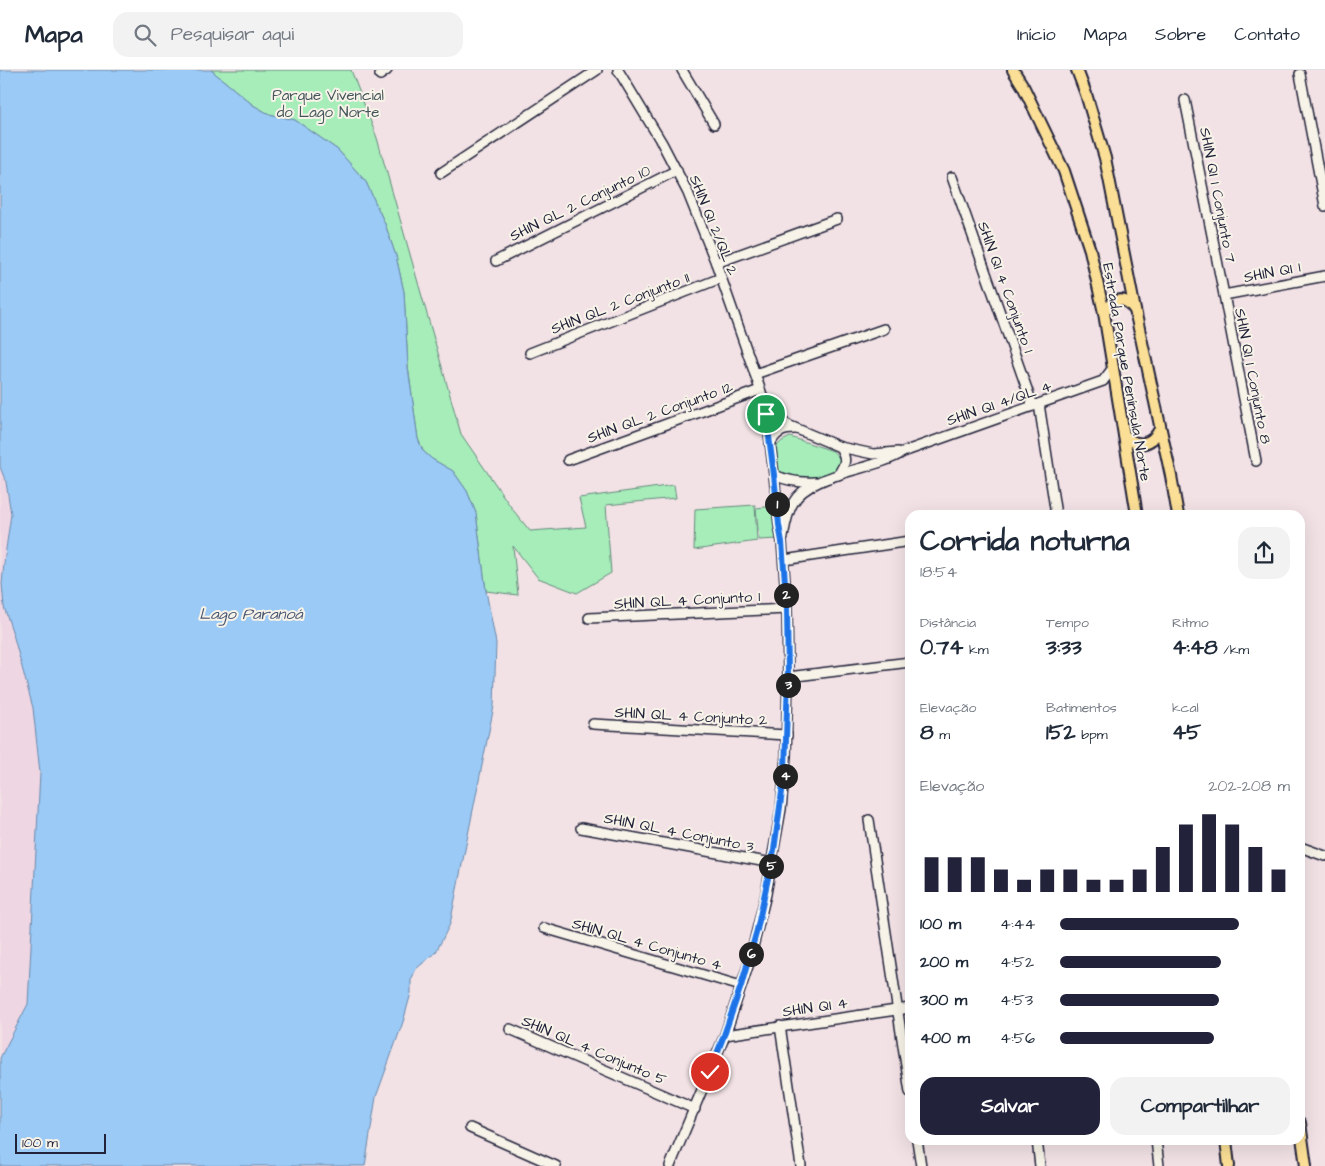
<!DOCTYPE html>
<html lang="pt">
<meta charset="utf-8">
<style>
body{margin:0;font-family:"Architects Daughter",sans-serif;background:#f2f2f3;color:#1f2937;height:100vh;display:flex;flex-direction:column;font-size:19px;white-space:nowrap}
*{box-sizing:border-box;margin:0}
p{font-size:16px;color:#747a83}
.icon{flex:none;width:28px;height:28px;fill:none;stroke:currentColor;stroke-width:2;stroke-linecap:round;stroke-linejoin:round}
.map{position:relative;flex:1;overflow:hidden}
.panel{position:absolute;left:905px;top:440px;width:400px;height:635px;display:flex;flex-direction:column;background:#fff;border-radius:15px;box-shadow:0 5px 20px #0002}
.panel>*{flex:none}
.scale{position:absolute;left:15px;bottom:12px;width:91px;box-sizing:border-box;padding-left:5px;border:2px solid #22223b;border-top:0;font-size:14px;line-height:18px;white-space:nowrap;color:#22223b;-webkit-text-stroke:4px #f7f3e8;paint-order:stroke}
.pin{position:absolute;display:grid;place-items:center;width:42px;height:42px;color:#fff;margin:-21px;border:2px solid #fff;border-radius:50%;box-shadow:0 1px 5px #0007}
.km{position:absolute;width:25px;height:25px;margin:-12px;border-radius:50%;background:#222;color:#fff;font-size:14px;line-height:25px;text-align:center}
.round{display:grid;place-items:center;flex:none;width:52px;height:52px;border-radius:15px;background:#f2f2f3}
.headline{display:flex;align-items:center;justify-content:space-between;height:85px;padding:0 15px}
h1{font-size:28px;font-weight:800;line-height:38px}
.figures{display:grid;grid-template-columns:repeat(3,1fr);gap:8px;height:85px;padding:5px 15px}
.figures div{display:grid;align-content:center}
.figures b{font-size:21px;font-weight:800}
.figures small{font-size:14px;font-weight:400}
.figures p{font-size:14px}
.chart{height:140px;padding:10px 15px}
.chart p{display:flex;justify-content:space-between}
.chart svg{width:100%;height:90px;margin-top:5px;stroke:#22223b;stroke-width:6}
.cta{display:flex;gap:10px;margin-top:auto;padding:10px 15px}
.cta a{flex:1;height:58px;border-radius:15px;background:#22223b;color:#fff;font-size:20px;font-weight:800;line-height:58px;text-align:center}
.cta a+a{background:#f2f2f3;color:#1f2937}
ul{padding:0 15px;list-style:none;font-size:16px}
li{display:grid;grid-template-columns:80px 60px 1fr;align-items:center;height:38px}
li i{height:12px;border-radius:6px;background:#22223b}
header{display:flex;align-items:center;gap:30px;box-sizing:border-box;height:70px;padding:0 25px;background:#fff;border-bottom:1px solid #e0e1e3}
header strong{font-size:24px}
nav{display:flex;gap:28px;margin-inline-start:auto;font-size:18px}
.search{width:350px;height:45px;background:#f2f2f3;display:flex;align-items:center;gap:12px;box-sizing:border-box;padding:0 18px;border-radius:15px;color:#747a83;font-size:19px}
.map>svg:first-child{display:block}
</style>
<header>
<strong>Mapa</strong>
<div class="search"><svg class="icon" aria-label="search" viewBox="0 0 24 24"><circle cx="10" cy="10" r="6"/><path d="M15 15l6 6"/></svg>Pesquisar aqui</div>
<nav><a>Início</a><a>Mapa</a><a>Sobre</a><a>Contato</a></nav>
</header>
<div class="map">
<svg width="1325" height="1096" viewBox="0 0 1325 1096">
<rect width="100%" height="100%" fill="#f2e2e5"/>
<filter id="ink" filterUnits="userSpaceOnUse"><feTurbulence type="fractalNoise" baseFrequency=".02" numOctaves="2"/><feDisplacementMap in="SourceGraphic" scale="10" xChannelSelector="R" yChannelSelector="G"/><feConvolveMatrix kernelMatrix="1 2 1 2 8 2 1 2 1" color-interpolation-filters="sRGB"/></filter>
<g filter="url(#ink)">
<path fill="#efd6e3" d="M0 397 6 412 11 444 4 493 2 514 4 537 13 564 33 638 40 703 28 934 0 988Z"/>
<g fill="#a6edba" stroke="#64887a">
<path d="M211 0H351L377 68 461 364 513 440 530 461 586 457 579 428 674 415 676 428 606 435 611 503 577 523 538 508 513 476 518 525 486 521 476 443 467 421 453 401 432 389 423 381 418 369 408 297 404 222 396 186 385 154 366 112 338 80 295 50 269 44 253 35Z"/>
<path d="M790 367 833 381 840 389V396L831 404 815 409 789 408 779 401 774 379 782 371Z"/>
<path d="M755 435 757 471 694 480 695 439Z"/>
<path d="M774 436 778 469 759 470 756 438Z"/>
</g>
<path fill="#9acaf5" stroke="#6a87ab" d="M0 0H211L253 35 269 44 295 50 338 80 366 112 385 154 396 186 404 222 408 297 418 369 423 381 432 389 453 401 467 421 476 443 486 521 496 573 494 636 450 854 436 882 416 899 411 910V923L403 952 376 1027 365 1096H0V988L28 934 40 703 33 638 13 564 4 537 2 514 4 493 11 444 6 412 0 397Z"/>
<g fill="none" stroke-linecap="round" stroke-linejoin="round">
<defs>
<g id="minor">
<path d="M618 0 662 73 688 123 716 193 755 304 764 331 768 355 774 405 779 455 782 472 787 539 788 607 786 686 781 739 766 824 749 893 725 965 670 1096"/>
<path d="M682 0 714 54"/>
<path d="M1300 4 1325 136"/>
<path d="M380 5 387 0"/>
<path d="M1185 30 1224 225 1256 391"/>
<path d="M441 103 597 0"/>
<path d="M952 107 1033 336"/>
<path d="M496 191 677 100"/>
<path d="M716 193 837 149"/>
<path d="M1224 225 1325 206"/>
<path d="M530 283 721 208"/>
<path d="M755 304 884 259"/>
<path d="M766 334 771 343 779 350 790 356 840 377 873 384 898 382"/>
<path d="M1039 334 1056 445"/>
<path d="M770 374C776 362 783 359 795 359"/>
<path d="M568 390 760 320"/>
<path d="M774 405C788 411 800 413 815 412"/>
<path d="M838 405C846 393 847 389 840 377"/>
<path d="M783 467C785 456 787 443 793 433 810 402 874 401 903 382L1103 311 1113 298"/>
<path d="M784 490 910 471"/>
<path d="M589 548 787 539"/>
<path d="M788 607 910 592"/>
<path d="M593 654 787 665"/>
<path d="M869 750 910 1022"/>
<path d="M581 758 772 793"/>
<path d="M1300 777 1325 786"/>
<path d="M544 858 741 916"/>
<path d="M780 956 801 1096"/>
<path d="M510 959 695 1039"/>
<path d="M725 965 910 938"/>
<path d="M470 1058 556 1096"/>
<path d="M917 1070 921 1096"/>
<path d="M1037 1070 1040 1096"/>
<path d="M1156 1070 1159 1096"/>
</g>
<g id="major">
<path d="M1013 0 1023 16 1064 101 1090 180 1104 243 1137 445"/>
<path d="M1077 0 1086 24 1105 88 1135 240 1171 406 1178 445"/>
<path d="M1104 243C1112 230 1124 224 1134 239"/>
<path d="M1124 365C1137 378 1151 376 1160 359"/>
<path d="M1300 1053 1306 1096"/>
<path d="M1226 1070 1229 1096"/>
</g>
</defs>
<use href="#minor" stroke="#22223b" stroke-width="12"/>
<use href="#major" stroke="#22223b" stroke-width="14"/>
<use href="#minor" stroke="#f7f3e8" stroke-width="9"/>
<use href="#major" stroke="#fbdf96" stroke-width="10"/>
</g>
</g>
<g fill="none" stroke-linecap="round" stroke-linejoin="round" filter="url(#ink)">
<defs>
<path id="route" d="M710 1002 724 965 741 916 757 860 774 780 785 700 788 607 787 539 782 472 779 455 774 405 766 344"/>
</defs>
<use href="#route" stroke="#fff" stroke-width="10"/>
<use href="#route" stroke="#1a73e8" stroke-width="6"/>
</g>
<g text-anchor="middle" stroke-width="4" stroke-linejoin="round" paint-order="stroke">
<g font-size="15" fill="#43555b" stroke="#f7f3e8">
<text x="328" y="30">Parque Vivencial<tspan x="328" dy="17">do Lago Norte</tspan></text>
</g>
<g font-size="15" fill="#22223b" stroke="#f7f3e8">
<text transform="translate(1218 125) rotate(79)" y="5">SHIN QI 1 Conjunto 7</text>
<text transform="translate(580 133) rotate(-26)" y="5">SHIN QL 2 Conjunto 10</text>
<text transform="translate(714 155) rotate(68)" y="5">SHIN QI 2/QL 2</text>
<text transform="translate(1272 202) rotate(-11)" y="5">SHIN QI 1</text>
<text transform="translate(1006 217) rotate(70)" y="5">SHIN QI 4 Conjunto 1</text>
<text transform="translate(620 233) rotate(-21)" y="5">SHIN QL 2 Conjunto 11</text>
<text transform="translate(1127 302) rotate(80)" y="5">Estrada Parque Península Norte</text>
<text transform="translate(1253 306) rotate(79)" y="5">SHIN QI 1 Conjunto 8</text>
<text transform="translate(999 333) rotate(-19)" y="5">SHIN QI 4/QL 4</text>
<text transform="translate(660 342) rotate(-20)" y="5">SHIN QL 2 Conjunto 12</text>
<text transform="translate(687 530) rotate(-3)" y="5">SHIN QL 4 Conjunto 1</text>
<text transform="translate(691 646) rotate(3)" y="5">SHIN QL 4 Conjunto 2</text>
<text transform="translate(679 762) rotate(11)" y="5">SHIN QL 4 Conjunto 3</text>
<text transform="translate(647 874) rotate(16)" y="5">SHIN QL 4 Conjunto 4</text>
<text transform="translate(815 937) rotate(-8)" y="5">SHIN QI 4</text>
<text transform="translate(594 980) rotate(23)" y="5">SHIN QL 4 Conjunto 5</text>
</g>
<g font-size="16" font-style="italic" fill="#465473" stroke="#f7f3e8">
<text x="251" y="549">Lago Paranoá</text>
</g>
</g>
</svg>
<div class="scale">100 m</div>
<div class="pin" style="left:766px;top:344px;background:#1e9e55"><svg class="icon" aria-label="arrive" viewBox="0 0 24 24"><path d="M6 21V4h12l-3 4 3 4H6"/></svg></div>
<div class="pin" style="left:710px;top:1002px;background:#d93025"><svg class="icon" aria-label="check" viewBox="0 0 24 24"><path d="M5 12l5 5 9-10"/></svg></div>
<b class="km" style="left:777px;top:434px">1</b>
<b class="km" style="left:786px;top:525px">2</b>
<b class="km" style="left:788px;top:615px">3</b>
<b class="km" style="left:785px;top:706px">4</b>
<b class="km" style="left:771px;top:796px">5</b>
<b class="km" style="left:751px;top:884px">6</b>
<section class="panel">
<div class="headline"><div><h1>Corrida noturna</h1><p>18:54</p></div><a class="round"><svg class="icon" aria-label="share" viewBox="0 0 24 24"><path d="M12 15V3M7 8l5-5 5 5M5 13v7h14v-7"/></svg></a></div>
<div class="figures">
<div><p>Distância</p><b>0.74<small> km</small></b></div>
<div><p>Tempo</p><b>3:33</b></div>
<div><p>Ritmo</p><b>4:48<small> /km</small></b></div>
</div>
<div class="figures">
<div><p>Elevação</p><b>8<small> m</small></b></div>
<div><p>Batimentos</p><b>152<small> bpm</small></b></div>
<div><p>kcal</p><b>45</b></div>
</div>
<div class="chart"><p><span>Elevação</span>202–208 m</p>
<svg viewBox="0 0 160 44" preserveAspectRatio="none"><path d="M5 44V27M15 44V27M25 44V27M35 44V33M45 44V38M55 44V33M65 44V33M75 44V38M85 44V38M95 44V33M105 44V22M115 44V11M125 44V6M135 44V11M145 44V22M155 44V33"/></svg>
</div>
<ul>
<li><b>100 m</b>4:44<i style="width:78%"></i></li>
<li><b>200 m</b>4:52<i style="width:70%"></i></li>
<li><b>300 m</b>4:53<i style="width:69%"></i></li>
<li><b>400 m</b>4:56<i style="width:67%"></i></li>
</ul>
<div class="cta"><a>Salvar</a><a>Compartilhar</a></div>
</section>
</div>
